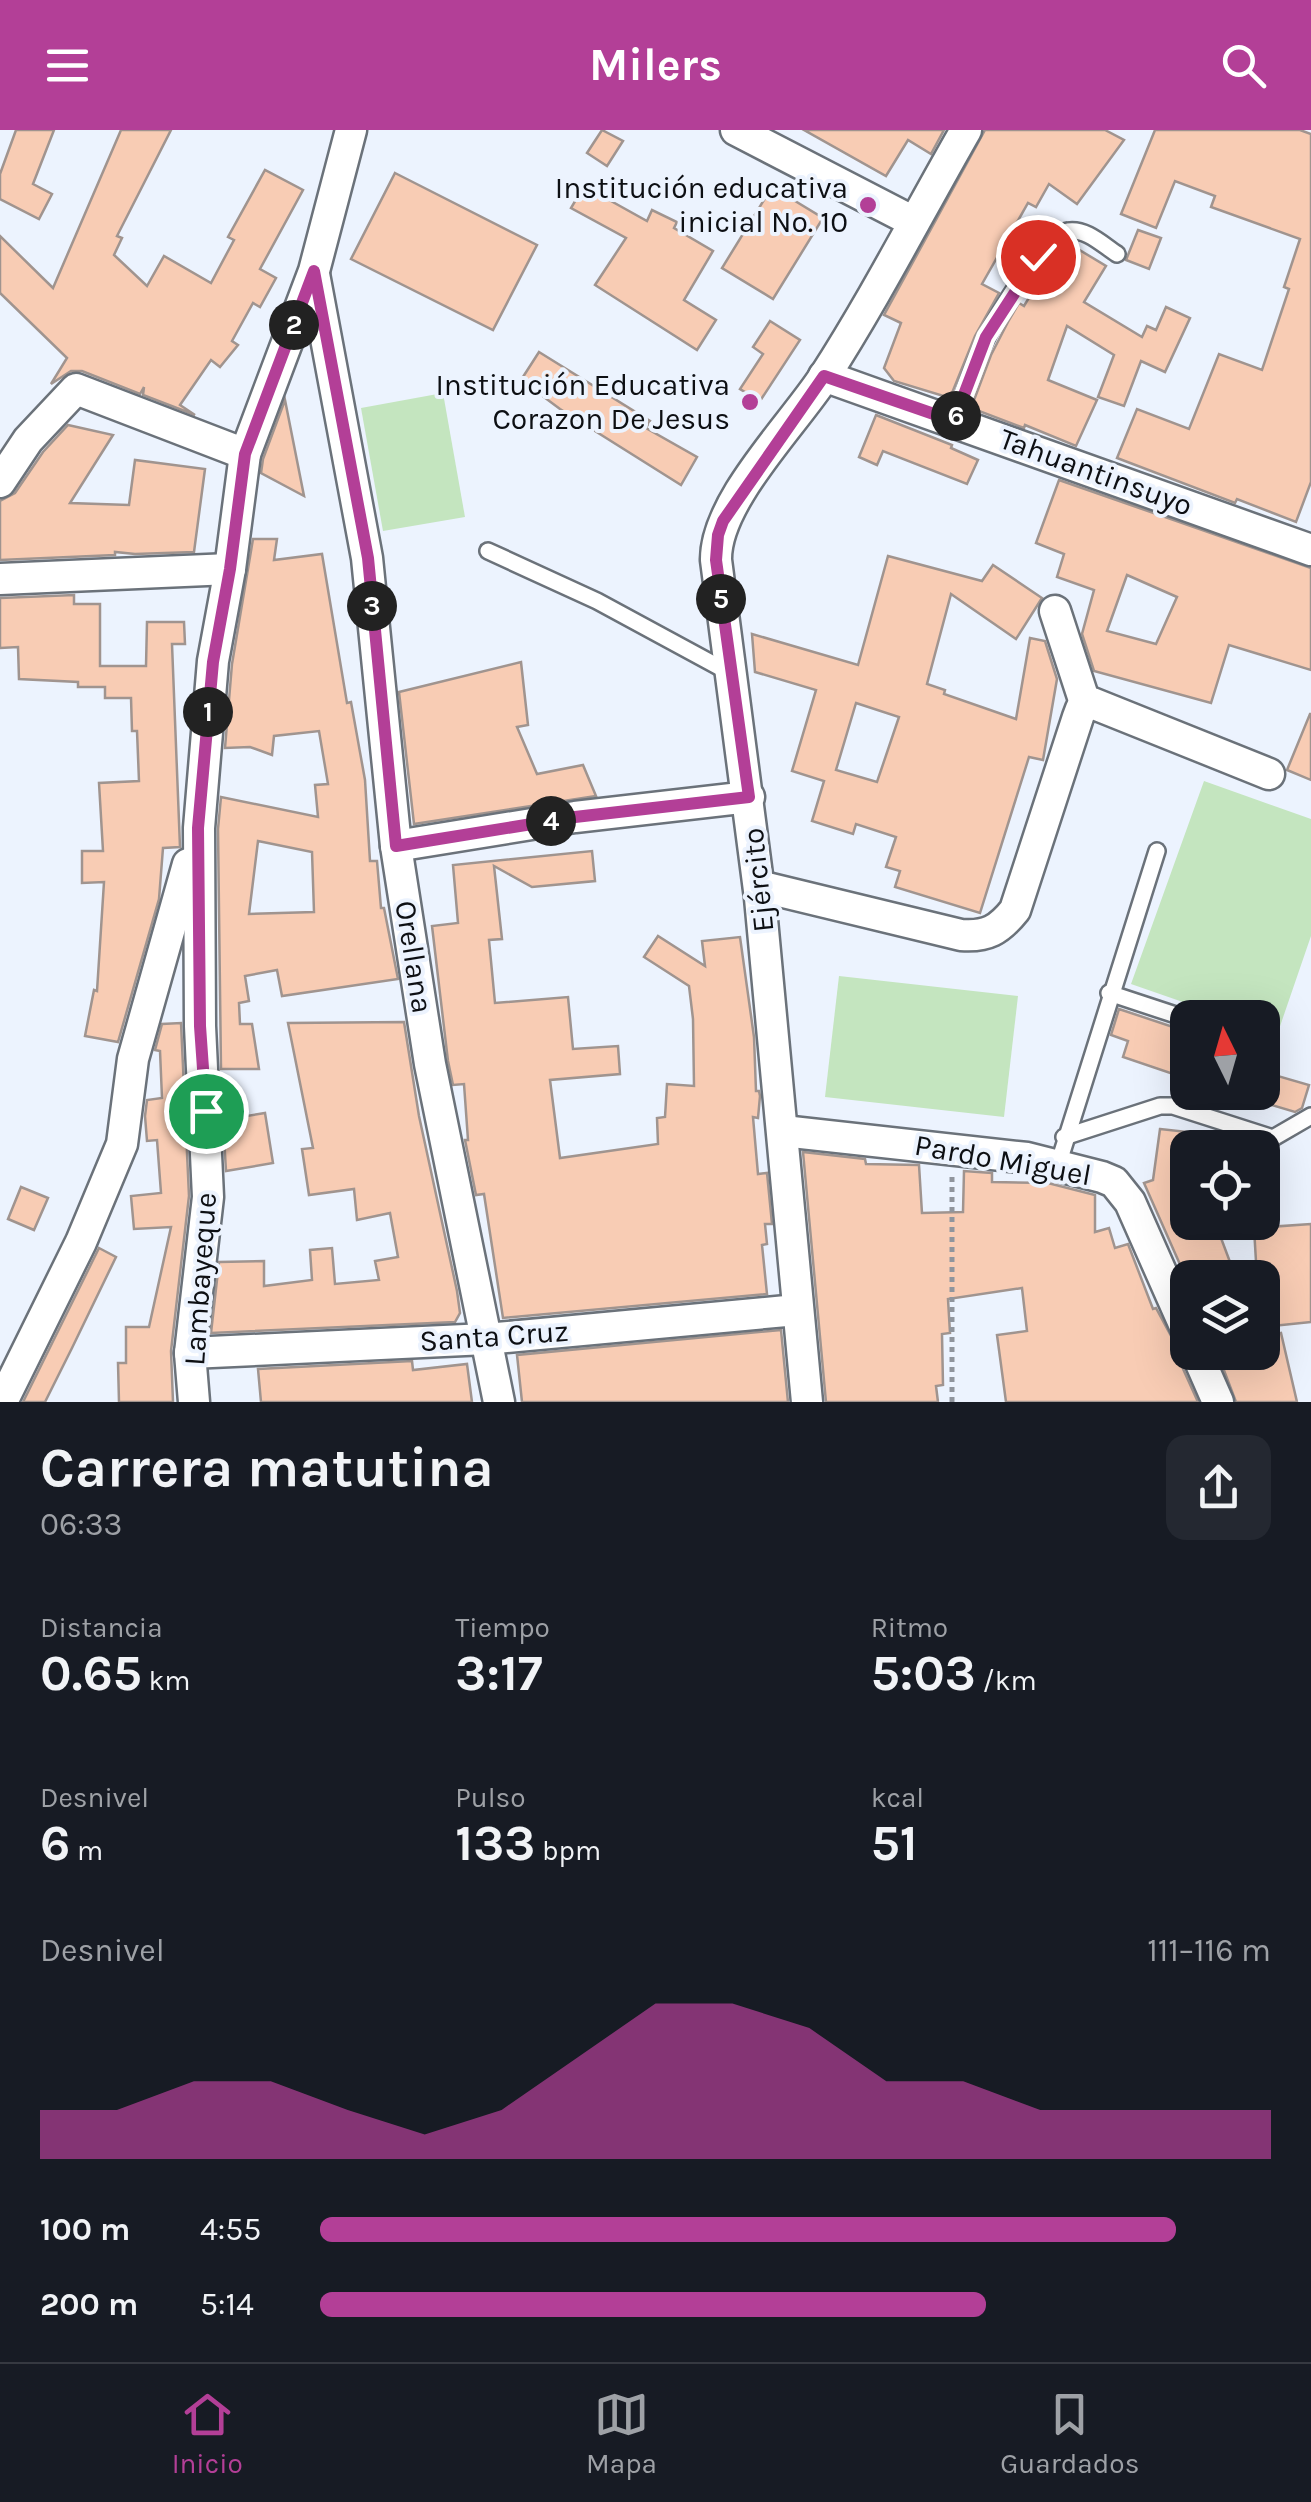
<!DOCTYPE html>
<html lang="es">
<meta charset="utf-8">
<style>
body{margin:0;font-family:Karla,sans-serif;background:#242831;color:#f1f3f6;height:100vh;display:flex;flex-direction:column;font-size:38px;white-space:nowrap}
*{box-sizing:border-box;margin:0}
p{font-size:32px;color:#9ea1a6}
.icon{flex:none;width:55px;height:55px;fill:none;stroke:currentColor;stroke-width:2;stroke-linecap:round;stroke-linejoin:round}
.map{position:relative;height:1272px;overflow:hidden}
.side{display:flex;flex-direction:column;background:#171b24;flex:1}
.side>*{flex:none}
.needle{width:65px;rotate:355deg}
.tools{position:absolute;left:1170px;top:870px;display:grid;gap:20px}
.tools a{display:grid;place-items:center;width:110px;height:110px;border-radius:20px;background:#171b24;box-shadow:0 10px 40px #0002;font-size:50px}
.pin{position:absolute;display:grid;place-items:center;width:85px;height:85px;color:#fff;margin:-42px;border:5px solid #fff;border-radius:50%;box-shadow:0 2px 10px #0007}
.km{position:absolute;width:50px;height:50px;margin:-25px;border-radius:50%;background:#222;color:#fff;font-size:28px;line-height:50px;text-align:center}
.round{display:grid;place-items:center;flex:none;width:105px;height:105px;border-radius:20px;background:#242831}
.overview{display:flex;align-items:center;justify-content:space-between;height:170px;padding:0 40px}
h1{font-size:55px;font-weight:700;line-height:75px}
.figures{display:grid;grid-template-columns:repeat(3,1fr);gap:15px;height:170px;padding:10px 40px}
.figures div{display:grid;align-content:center}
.figures b{font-size:50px;font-weight:700}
.figures small{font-size:28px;font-weight:400}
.figures p{font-size:28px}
.chart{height:280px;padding:20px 40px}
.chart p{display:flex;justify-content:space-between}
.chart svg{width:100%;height:180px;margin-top:10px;fill:#b33f97;opacity:.7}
ul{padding:0 40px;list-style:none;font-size:32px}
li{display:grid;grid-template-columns:160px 120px 1fr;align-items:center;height:75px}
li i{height:25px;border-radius:12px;background:#b33f97}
header{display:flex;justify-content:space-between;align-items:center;height:130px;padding:0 40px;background:#b33f97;color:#fff;font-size:45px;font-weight:700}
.tabs{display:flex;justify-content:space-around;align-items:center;height:140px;border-top:2px solid #363941;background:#171b24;font-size:28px;color:#9ea1a6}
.tabs a{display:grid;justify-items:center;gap:5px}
.tabs .active{color:#b33f97}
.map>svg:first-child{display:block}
</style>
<header><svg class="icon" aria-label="menu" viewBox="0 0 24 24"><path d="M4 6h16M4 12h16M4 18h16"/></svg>Milers<svg class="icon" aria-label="search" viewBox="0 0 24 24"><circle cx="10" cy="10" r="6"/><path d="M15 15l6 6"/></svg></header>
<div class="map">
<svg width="1311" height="1272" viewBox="0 0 1311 1272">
<rect width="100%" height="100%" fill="#ecf3fe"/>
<g fill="#c4e5bf">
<path d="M443 263 465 387 383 401 361 278Z"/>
<path d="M1204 651 1311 689V806L1277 905 1263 900 1262 888 1226 887 1131 854Z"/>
<path d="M839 846 1018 866 1004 987 825 967Z"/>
</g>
<g fill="#f8ccb4" stroke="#a0948f" stroke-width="2.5" fill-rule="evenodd">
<path d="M16 0H54L33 54 52 64 39 89 0 69V44Z"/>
<path d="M121 0H171L117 106 122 108 114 125 147 156 164 126 211 153 234 110 228 107 265 40 303 60 260 139 276 148 260 177 253 173 232 211 238 215 220 237 211 230 180 275 195 285 143 265 144 257 140 264 82 241H71L51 254 67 228 0 163V106L53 158Z"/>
<path d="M602 0 623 11 607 36 587 23Z"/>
<path d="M804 0H944L931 24 908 10 886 46Z"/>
<path d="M985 0H1105L1124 10 1077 74 1049 54 1036 77 1028 73 982 154 999 163 975 206 950 268 894 251 884 238 901 193 884 185Z"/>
<path d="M1155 0H1300L1311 4V352L1296 392 1237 369 1235 373 1117 328 1137 279 1189 299 1219 224 1262 240 1289 159 1284 157 1300 109 1211 77 1215 66 1175 51 1156 98 1121 84Z"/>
<path d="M395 43 537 115 493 200 351 129Z"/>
<path d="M584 56 647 91 652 80 677 92 674 98 713 121 684 170 716 190 697 220 595 155 626 108 571 78Z"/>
<path d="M772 57 823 88 773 169 722 138Z"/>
<path d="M1138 100 1161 108 1149 139 1126 130Z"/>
<path d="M1068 113 1106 136 1084 172 1142 207 1147 196 1156 200 1166 177 1190 188 1165 242 1141 231 1124 276 1098 267 1114 225 1067 196 1048 250 1097 270 1076 316 1025 295 1024 298 971 278 991 225 1009 190 1019 173 1024 176 1057 121Z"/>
<path d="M770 191 800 210 760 271 740 259 763 224 753 217Z"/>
<path d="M539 222 650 291 646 298 697 327 681 355 560 279 521 250Z"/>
<path d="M285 270 304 366 261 343 263 329Z"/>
<path d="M876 285 952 315 951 318 978 330 967 354 883 321 877 335 859 327Z"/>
<path d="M68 295 113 305 70 373 129 375 135 330 205 339 194 422 135 424 115 422V425L0 430V371L15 363 43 322Z"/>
<path d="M1059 350 1311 438V540L1229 515 1211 573 1094 541 1082 504 1094 460 1057 447 1064 424 1036 413ZM1127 445 1177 467 1156 514 1107 501Z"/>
<path d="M253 409H277L274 430 322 424 347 573 351 572 365 650 370 731H377L381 778H384L398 849 282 866 277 840 245 846 249 871 239 873 240 894H252L259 939H221L218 699 221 667 318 687 315 655 328 654 319 601 274 606 272 625 250 617 225 618 232 534ZM258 711 312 722 314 782 249 784Z"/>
<path d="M888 426 982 451 993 435 1042 468 1016 509 951 464 927 554 945 560 944 564 1016 589 1030 508 1045 511 1057 549 1043 630 1029 627 980 783 895 757 900 741 886 737 896 707 856 694 853 704 812 691 824 651 792 641 816 560 755 542 752 504 858 535ZM856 573 899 587 877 652 836 640Z"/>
<path d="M74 465V474H100V536H146L147 492H184L185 514H172L180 717 163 718 159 769 118 912 85 906 94 860 97 861 104 752 82 753V721H103L99 653 139 651 137 601H132L131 568H105V557H78V552L19 549 18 517 0 518V468Z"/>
<path d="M521 532 528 595 517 597 537 644 583 635 596 666 414 694 399 562Z"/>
<path d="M1310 584H1311V650L1287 640Z"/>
<path d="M592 721 595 751 532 757 494 736 502 809 489 810 495 873 568 867 573 919 618 916 620 944 550 950 560 1028 658 1014 657 988 665 987 667 954 694 956 693 889 689 856 644 827 658 806 705 836 702 811 740 807 754 907 756 961H759L760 966 758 988 753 987 758 1044 767 1043 772 1094H765L767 1114 762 1115 767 1164 503 1188 484 1064 476 1065 465 1010H468L464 954 453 955 448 931 432 796 458 793 453 735Z"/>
<path d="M1119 879 1188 902V949L1123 927 1128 911 1111 905Z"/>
<path d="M404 892 419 986 457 1161 460 1183 455 1192 211 1203 219 1132 264 1131V1156L312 1150 310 1120 332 1118 335 1154 379 1150 375 1131 398 1127 390 1083 357 1090 354 1059 309 1065 302 1019 313 1018 288 893Z"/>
<path d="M181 893 189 1066 171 1221 173 1272H119L118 1233H126V1197H149L171 1097 134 1099 131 1066 161 1063 157 1010 147 1011 145 986 147 970 162 968 160 921 155 920 162 894Z"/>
<path d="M1264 942 1309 955 1302 978 1295 982 1255 970 1258 962H1262Z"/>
<path d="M265 983 273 1033 226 1041 223 990Z"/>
<path d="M1160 999 1188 1002V1092H1215L1236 1148H1186L1144 1053 1153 1050Z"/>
<path d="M803 1022 865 1029 866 1034 919 1035 922 1083 963 1082 964 1041 992 1043V1052L1048 1053 1095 1065V1102L1109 1098 1115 1118 1128 1114 1153 1179 1156 1178 1178 1219 1179 1230 1198 1272H1006L997 1205 1027 1201 1022 1158 948 1169 950 1203 942 1204 943 1255 936 1256 938 1272H826Z"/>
<path d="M21 1057 48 1068 34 1100 8 1089Z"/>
<path d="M1311 1094V1192L1264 1197 1262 1148H1257L1254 1098Z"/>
<path d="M99 1118 116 1127 72 1218 45 1272H23Z"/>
<path d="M781 1200 788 1272H522L517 1225Z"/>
<path d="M1281 1203 1297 1272H1236L1217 1222H1262V1207Z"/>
<path d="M412 1231 413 1240 467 1234 472 1272H261L258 1239Z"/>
</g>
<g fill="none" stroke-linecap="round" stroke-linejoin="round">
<defs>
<g id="service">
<path d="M954 291C964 265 973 237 985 211 996 188 1044 104 1068 101 1086 98 1103 115 1117 124"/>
<path d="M488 421 597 471 730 543"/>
<path d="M1109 863 1188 889"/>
<path d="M1262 914 1269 917"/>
<path d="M1064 1007 1160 976H1173L1273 1008 1311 986"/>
<path d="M1058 1035 1157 721"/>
</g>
<g id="minor">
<path d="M736 0 914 92"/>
<path d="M314 144 367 428 396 716 430 934 499 1272"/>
<path d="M824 246 1311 420"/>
<path d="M0 352 28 310 76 259 245 324"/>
<path d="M0 449 230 439"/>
<path d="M1055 481 1086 576"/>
<path d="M396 716 575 687 749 667"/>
<path d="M759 756 961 805C987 807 999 800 1015 780L1078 587 1081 579 1092 573 1269 644"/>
<path d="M783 1001 1027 1028 1102 1047 1114 1052 1130 1072 1188 1203"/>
<path d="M1196 1222 1218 1272"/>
<path d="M190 1223 486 1209 797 1180"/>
<path d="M2 1272 81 1112 122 1014 133 929 188 734"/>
<path d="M194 1272 190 1223 208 1067 200 896 199 698 213 531 230 439 245 324 314 141 351 0"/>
<path d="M807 1272 760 768 716 430C715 372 792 296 824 247 875 168 919 82 966 0"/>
</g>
</defs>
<use href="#service" stroke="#6b727a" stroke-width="20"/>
<use href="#minor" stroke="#6b727a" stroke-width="35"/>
<path stroke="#90959d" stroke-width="5" stroke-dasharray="5 5" stroke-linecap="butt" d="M952 1272V1046"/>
<use href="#service" stroke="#fff" stroke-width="15"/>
<use href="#minor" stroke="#fff" stroke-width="30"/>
</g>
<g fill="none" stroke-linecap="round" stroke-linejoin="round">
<defs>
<path id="route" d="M206 981 200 896 198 698 213 532 230 439 245 324 314 141 368 428 396 716 575 687 749 667 716 430 718 405 723 391 824 246 954 291 986 207 1038 127"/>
</defs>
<use href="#route" stroke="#fff" stroke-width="20"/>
<use href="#route" stroke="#b33f97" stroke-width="12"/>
</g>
<g fill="#b33f97" stroke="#ecf3fe" stroke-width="4">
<circle cx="868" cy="75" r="10"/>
<circle cx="750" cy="272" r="10"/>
</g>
<g text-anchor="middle" stroke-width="8" stroke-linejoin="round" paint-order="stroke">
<g font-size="30" fill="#0d0f13" stroke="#ecf3fe" text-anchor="end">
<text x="848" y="68">Institución educativa<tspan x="848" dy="34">inicial No. 10</tspan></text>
<text x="730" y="265">Institución Educativa<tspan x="730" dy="34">Corazon De Jesus</tspan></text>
</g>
<g font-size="30" fill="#0d0f13" stroke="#ecf3fe">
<text transform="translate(1096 342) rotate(20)" y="10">Tahuantinsuyo</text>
<text transform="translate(758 750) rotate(-96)" y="10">Ejército</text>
<text transform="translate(414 827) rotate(81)" y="10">Orellana</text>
<text transform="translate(1003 1030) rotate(10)" y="10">Pardo Miguel</text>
<text transform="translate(200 1149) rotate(-86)" y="10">Lambayeque</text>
<text transform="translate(494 1206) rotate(-4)" y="10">Santa Cruz</text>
</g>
</g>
</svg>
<div class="tools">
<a><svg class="needle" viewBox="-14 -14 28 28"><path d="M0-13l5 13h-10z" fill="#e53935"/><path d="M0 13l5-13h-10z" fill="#9ea1a6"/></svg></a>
<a><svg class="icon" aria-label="locate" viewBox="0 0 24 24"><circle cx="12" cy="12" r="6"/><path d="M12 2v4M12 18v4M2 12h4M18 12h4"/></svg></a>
<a><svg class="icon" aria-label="layers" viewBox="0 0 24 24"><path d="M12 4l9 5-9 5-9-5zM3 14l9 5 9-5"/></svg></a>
</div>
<div class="pin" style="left:206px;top:981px;background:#1e9e55"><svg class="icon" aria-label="arrive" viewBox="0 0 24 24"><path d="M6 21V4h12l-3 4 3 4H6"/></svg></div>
<div class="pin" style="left:1038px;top:127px;background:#d93025"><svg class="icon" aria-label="check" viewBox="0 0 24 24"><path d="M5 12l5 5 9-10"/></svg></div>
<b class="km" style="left:208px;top:582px">1</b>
<b class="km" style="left:294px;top:195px">2</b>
<b class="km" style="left:372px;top:476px">3</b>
<b class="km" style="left:551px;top:691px">4</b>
<b class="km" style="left:721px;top:469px">5</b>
<b class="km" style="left:956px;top:286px">6</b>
</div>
<section class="side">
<div class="overview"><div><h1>Carrera matutina</h1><p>06:33</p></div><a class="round"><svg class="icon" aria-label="share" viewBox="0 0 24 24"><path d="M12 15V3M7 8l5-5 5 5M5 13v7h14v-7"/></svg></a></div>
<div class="figures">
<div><p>Distancia</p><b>0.65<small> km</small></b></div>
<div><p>Tiempo</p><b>3:17</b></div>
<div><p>Ritmo</p><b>5:03<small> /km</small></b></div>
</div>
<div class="figures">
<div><p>Desnivel</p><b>6<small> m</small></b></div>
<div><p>Pulso</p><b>133<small> bpm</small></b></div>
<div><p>kcal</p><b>51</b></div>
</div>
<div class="chart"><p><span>Desnivel</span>111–116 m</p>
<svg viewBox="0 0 160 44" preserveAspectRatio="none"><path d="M0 44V32L10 32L20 25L30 25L40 32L50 38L60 32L70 19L80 6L90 6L100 12L110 25L120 25L130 32L140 32L150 32L160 32V44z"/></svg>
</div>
<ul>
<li><b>100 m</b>4:55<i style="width:90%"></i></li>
<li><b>200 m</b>5:14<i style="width:70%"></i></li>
</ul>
</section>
<nav class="tabs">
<a class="active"><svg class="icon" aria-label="home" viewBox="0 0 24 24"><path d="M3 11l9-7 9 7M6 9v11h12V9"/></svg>Inicio</a>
<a><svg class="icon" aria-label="map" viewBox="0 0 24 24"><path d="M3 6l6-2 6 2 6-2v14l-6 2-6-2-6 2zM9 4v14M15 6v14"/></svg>Mapa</a>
<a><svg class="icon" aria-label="saved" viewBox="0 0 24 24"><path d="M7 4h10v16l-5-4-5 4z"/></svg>Guardados</a>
</nav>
